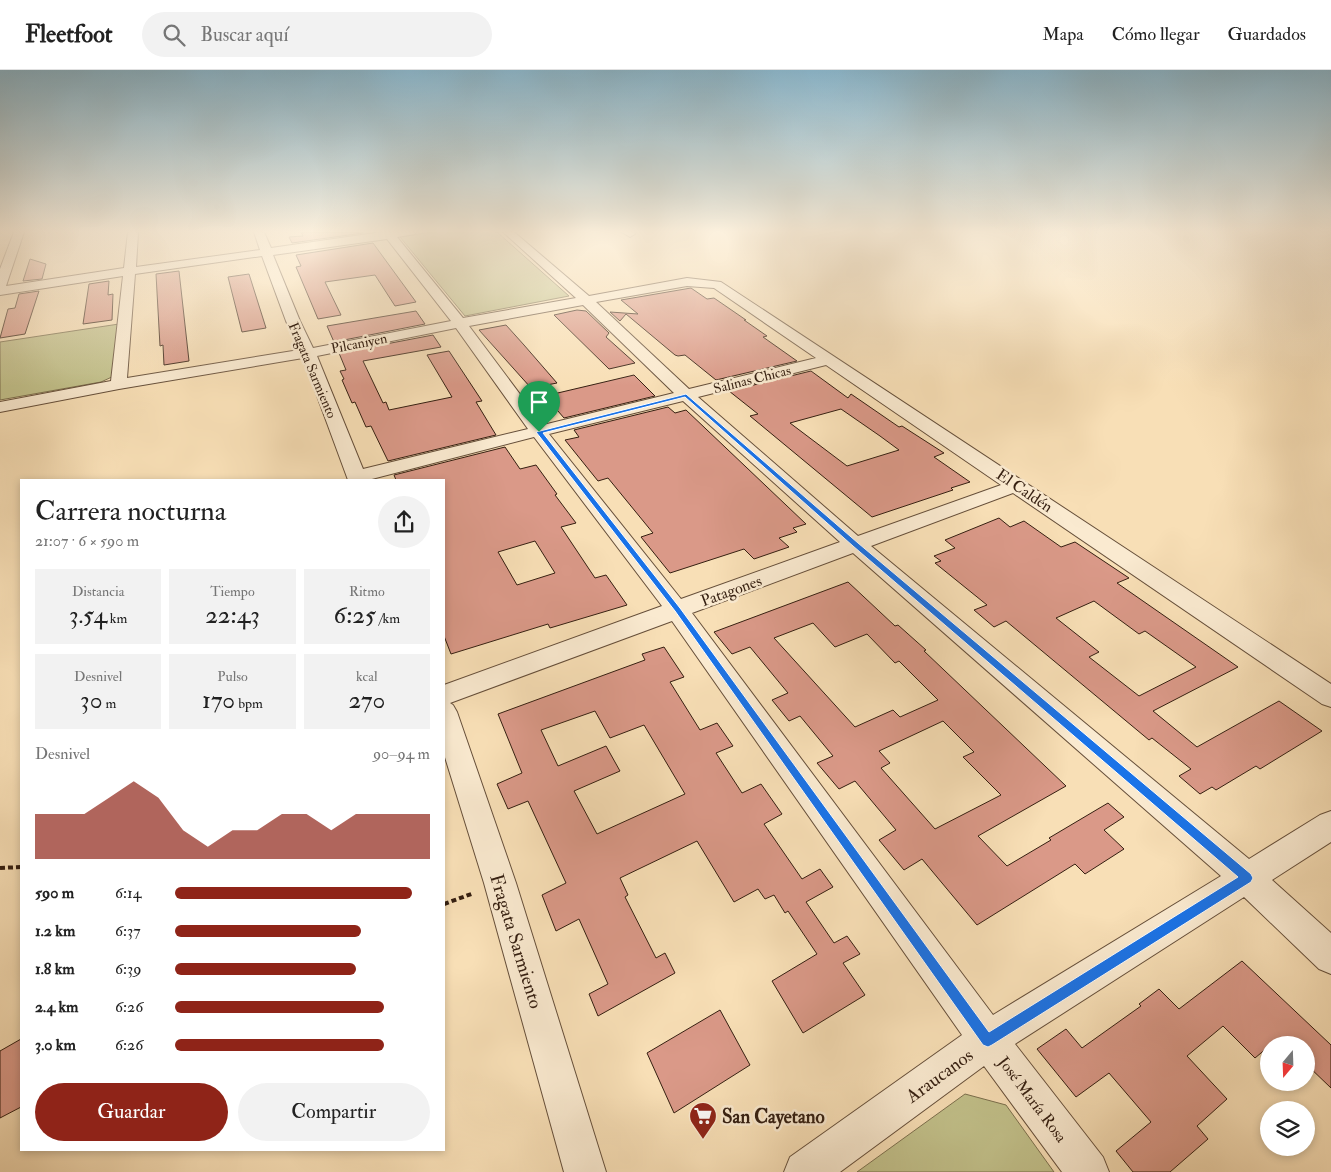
<!DOCTYPE html>
<html lang="es">
<meta charset="utf-8">
<style>
body{margin:0;font-family:"IM FELL Double Pica",serif;background:#f2f2f2;color:#222;height:100vh;display:flex;flex-direction:column;font-size:19px;white-space:nowrap}
*{box-sizing:border-box;margin:0}
p{font-size:16px;color:#767676}
.icon{flex:none;width:28px;height:28px;fill:none;stroke:currentColor;stroke-width:2;stroke-linecap:round;stroke-linejoin:round}
.map{position:relative;flex:1;overflow:hidden}
.panel{position:absolute;left:20px;top:409px;width:425px;height:672px;display:flex;flex-direction:column;background:#fff;border-radius:0px;box-shadow:0 2px 8px #0003}
.panel>*{flex:none}
.needle{width:32px;rotate:199deg}
.buttons{position:absolute;left:1260px;top:966px;display:grid;gap:10px}
.buttons a{display:grid;place-items:center;width:55px;height:55px;border-radius:50%;background:#fff;box-shadow:0 2px 8px #0003;font-size:25px}
.pin{position:absolute;display:grid;place-items:center;width:42px;height:42px;color:#fff;margin:-51px -21px;border-radius:50% 50% 50% 0;rotate:-45deg;box-shadow:0 0 5px #0007}
.pin .icon{rotate:45deg}
.round{display:grid;place-items:center;flex:none;width:52px;height:52px;border-radius:26px;background:#f2f2f2}
.summary{display:flex;align-items:center;justify-content:space-between;height:85px;padding:0 15px}
h1{font-size:28px;font-weight:600;line-height:38px}
.figures{display:grid;grid-template-columns:repeat(3,1fr);gap:8px;height:85px;padding:5px 15px}
.figures div{display:grid;align-content:center;border-radius:0px;background:#f2f2f2;text-align:center}
.figures b{font-size:25px;font-weight:600}
.figures small{font-size:14px;font-weight:400}
.figures p{font-size:14px}
.chart{height:140px;padding:10px 15px}
.chart p{display:flex;justify-content:space-between}
.chart svg{width:100%;height:90px;margin-top:5px;fill:#8f2418;opacity:.7}
.primary-button{display:flex;gap:10px;margin-top:auto;padding:10px 15px}
.primary-button a{flex:1;height:58px;border-radius:30px;background:#8f2418;color:#fff;font-size:20px;font-weight:600;line-height:58px;text-align:center}
.primary-button a+a{background:#f2f2f2;color:#222}
ul{padding:0 15px;list-style:none;font-size:16px}
li{display:grid;grid-template-columns:80px 60px 1fr;align-items:center;height:38px}
li i{height:12px;border-radius:6px;background:#8f2418}
header{display:flex;align-items:center;gap:30px;box-sizing:border-box;height:70px;padding:0 25px;background:#fff;border-bottom:1px solid #e0e0e0}
header strong{font-size:24px}
nav{display:flex;gap:28px;margin-inline-start:auto;font-size:18px}
.search{width:350px;height:45px;background:#f2f2f2;display:flex;align-items:center;gap:12px;box-sizing:border-box;padding:0 18px;border-radius:28px;color:#767676;font-size:19px}
.map>svg:first-child{display:block}
</style>
<header>
<strong>Fleetfoot</strong>
<div class="search"><svg class="icon" aria-label="search" viewBox="0 0 24 24"><circle cx="10" cy="10" r="6"/><path d="M15 15l6 6"/></svg>Buscar aquí</div>
<nav><a>Mapa</a><a>Cómo llegar</a><a>Guardados</a></nav>
</header>
<div class="map">
<svg width="1331" height="1102" viewBox="0 0 1331 1102">
<rect width="100%" height="100%" fill="#f8dfb6"/>
<filter id="stains"><feTurbulence type="fractalNoise" baseFrequency=".004" numOctaves="4"/><feColorMatrix values="0 0 0 0 .2 0 0 0 0 .09 0 0 0 0 .02 0 0 0 .5 -.17"/></filter>
<radialGradient id="worn" r=".72"><stop offset=".6" stop-color="#630" stop-opacity="0"/><stop offset="1" stop-color="#630" stop-opacity=".3"/></radialGradient>
<g fill="#c2c18b" stroke="#7c704e">
<path d="M432 162H497L569 226 465 246 400 167Z"/>
<path d="M119 254 114 306 101 312 0 330V272Z"/>
<path d="M965 1024 1006 1035 1054 1102H857Z"/>
</g>
<g fill="#da9988" stroke="#351f11" fill-rule="evenodd">
<path d="M301 162H363V163L292 173 289 167 303 166Z"/>
<path d="M373 173 416 232 395 236 375 205 325 212 341 245 318 249 296 197 301 196 296 185Z"/>
<path d="M30 189 46 194 42 209 23 211Z"/>
<path d="M179 201 189 291 164 295 163 275 160 276 156 204Z"/>
<path d="M249 204 266 258 242 262 228 207Z"/>
<path d="M109 211 108 225 113 224 112 250 83 254 89 214Z"/>
<path d="M691 218 707 229 714 228 746 250H744L767 266 763 267 797 291 716 310 685 285 678 286 675 285 626 244 620 251 610 242 638 244 621 230Z"/>
<path d="M39 221 25 264 0 268 8 239 15 238 19 224Z"/>
<path d="M577 240 586 241 609 263 606 267 635 293 609 299 554 245Z"/>
<path d="M416 241 425 254 334 272 327 256Z"/>
<path d="M506 255 524 275 557 313 531 318 479 260Z"/>
<path d="M433 265 441 277 363 291 383 333 386 332 389 340 452 327 427 285 449 281 482 331 476 332 496 365 388 391 371 356 366 357 355 332 352 333 342 310 344 309 340 301 346 300 339 283Z"/>
<path d="M811 301 848 328 851 324 899 357 902 356 944 383 934 387 970 412 951 418 953 420 872 447 750 346 758 344 729 321ZM841 339 880 366 899 380 847 396 790 353Z"/>
<path d="M634 305 655 326 564 348 545 326Z"/>
<path d="M668 337 675 343 686 340 806 454 793 458 797 462 779 468 789 477 754 489 744 479 670 503 641 467 653 463 608 408 598 411 565 370 579 367 574 360Z"/>
<path d="M505 377 520 399 536 395 557 424 555 425 576 453 561 457 595 508 606 505 627 535 550 558 548 554 451 584 444 566V410H396L394 405ZM535 471 555 503 517 515 498 482Z"/>
<path d="M999 448 1010 457 1024 451 1061 477 1075 472 1129 508 1117 513 1238 597 1153 641 1197 677 1279 631 1322 661 1260 699 1256 696 1216 720 1212 717 1200 724 1179 706 1191 699 1152 668 1149 670 1006 551 994 557 974 540 987 535 935 493 941 491 934 486 955 478 945 470ZM1094 531 1139 564 1145 561 1196 597 1139 626 1089 587 1099 582 1056 548Z"/>
<path d="M848 512 895 556 898 555 926 580 924 581 1066 716 978 766 1007 796 1051 770 1049 768 1108 733 1124 747 1104 760 1124 779 1085 804 1075 794 977 855 922 789 904 800 879 770 896 760 855 711 839 719 817 693 833 686 800 646 789 651 772 630 788 623 750 577 732 584 714 562ZM813 553 835 577 867 564 895 593 899 591 938 630 900 647 893 640 855 657 774 568ZM943 651 974 682 963 687 1001 725 935 759 881 698 890 693 879 681Z"/>
<path d="M664 577 684 607 670 612 700 660 717 653 733 676 716 683 742 723 761 714 782 744 764 754 802 809 820 799 833 817 806 832 834 873 847 866 860 884 843 893 865 925 803 963 772 911 817 884 788 841 785 843 774 825 765 829 758 819 734 832 697 771 620 808 628 825 625 827 656 888 665 883 675 903 598 946 589 924 608 914 579 849 556 861 542 825 566 813 528 731 508 739 497 714 522 703 498 644 645 590 642 584ZM595 641 610 668 644 655 685 724 597 764 574 721 620 701 606 676 558 696 541 660Z"/>
<path d="M1242 891 1331 975V1018L1306 994V975H1287L1279 968 1255 988 1223 956 1187 986 1227 1029 1197 1056 1208 1069 1170 1102H1133L1116 1081 1151 1052 1109 1003 1076 1027 1037 979 1066 959 1082 978 1141 936 1139 934 1159 919 1179 939Z"/>
<path d="M720 940 750 995 674 1043 647 983Z"/>
<path d="M21 969V1037L0 1048V981Z"/>
</g>
<g fill="none" stroke-linecap="round" stroke-linejoin="round">
<defs>
<g id="minor">
<path d="M14 162H24L6 216 124 198 128 162H138L136 197 260 180 254 162H264L271 178 382 162H416L415 164 397 167 463 248 576 228 503 162H514L589 226 687 208 721 212 1331 614V637L1322 634 1013 423 871 476 1249 789 1320 745 1331 741V772L1272 810 1331 863V904L1319 899 1244 827 1015 974 1103 1087 1109 1102H1062L984 996 840 1102H784L790 1087 962 965 672 551 450 633 453 635 457 642 516 813 606 1102H564L484 813 444 684V615L662 536 534 367 368 410H348L303 288 119 319 0 342V332L111 311 123 206 0 225V199ZM387 169 451 251 313 278 300 251 273 185ZM262 186 286 251 299 280 127 308 135 204ZM687 216 714 218 816 288 689 319 596 232ZM583 235 674 323 543 355 469 256ZM456 258 528 359 363 399 317 286ZM826 295 1001 415 858 466 698 327ZM683 331 840 472 681 529 549 364ZM853 483 1221 806 993 945 692 543Z"/>
<path d="M622 162H634L635 164 630 167Z"/>
</g>
</defs>
<use href="#minor" stroke="#664f3a" stroke-width="2"/>
<g stroke="#351f11" stroke-width="4" stroke-dasharray="5 3" stroke-linecap="butt">
<path d="M0 798 21 797"/>
<path d="M444 834 474 823"/>
</g>
<use href="#minor" fill="#faead0" fill-rule="evenodd"/>
</g>
<linearGradient id="sky" x2="0" y2="1"><stop stop-color="#8ab8cf"/><stop offset="0.51" stop-color="#fcf1de"/><stop offset="1" stop-color="#fcf1de" stop-opacity="0"/></linearGradient>
<rect width="1331" height="316" fill="url(#sky)"/>
<path fill="#1a73e8" stroke="#fff" fill-rule="evenodd" d="M686 324 858 473 1251 804 1253 808 1251 812 992 975 988 977 983 975 675 541 536 362ZM685 327 853 476 1238 807 989 962 680 538 543 363Z"/>
<defs>
<symbol id="supermarket-pin" viewBox="-11 -11 22 30"><path d="M0 17L-7.5 6A9.5 9.5 0 1 1 7.5 6Z" fill="#8f2418" stroke="#faead0"/><path d="M-6-5.5h2.5l.6 2H6L4.5 2H-2.5L-4.4-4H-6ZM-1.5 3.2a1.3 1.3 0 1 0 .1 0ZM3 3.2a1.3 1.3 0 1 0 .1 0Z" fill="#fff"/></symbol>
</defs>
<g fill-rule="evenodd">
<use href="#supermarket-pin" x="687" y="1030" width="32" height="43"/>
</g>
<g text-anchor="middle" stroke-width="5" stroke-linejoin="round" paint-order="stroke">
<g font-size="14" fill="#351f11" stroke="#faead0">
<text transform="translate(359 273) rotate(-11)" y="5">Pilcaniyen</text>
<text transform="translate(313 300) rotate(67)" y="5">Fragata Sarmiento</text>
<text transform="translate(752 309) rotate(-14)" y="5">Salinas Chicas</text>
</g>
<g font-size="16" fill="#351f11" stroke="#faead0">
<text transform="translate(1025 420) rotate(34)" y="6">El Caldén</text>
<text transform="translate(731 520) rotate(-20)" y="6">Patagones</text>
<text transform="translate(1033 1029) rotate(53)" y="6">José María Rosa</text>
</g>
<g font-size="19" fill="#351f11" stroke="#faead0">
<text transform="translate(517 871) rotate(73)" y="7">Fragata Sarmiento</text>
<text transform="translate(939 1005) rotate(-36)" y="7">Araucanos</text>
</g>
<g font-size="19" font-weight="bold" fill="#351f11" stroke="#faead0" text-anchor="start">
<text x="722" y="1053">San Cayetano</text>
</g>
</g>
<rect width="100%" height="100%" filter="url(#stains)"/>
<rect width="100%" height="100%" fill="url(#worn)"/>
</svg>
<div class="buttons">
<a><svg class="needle" viewBox="-14 -14 28 28"><path d="M0-13l5 13h-10z" fill="#e53935"/><path d="M0 13l5-13h-10z" fill="#767676"/></svg></a>
<a><svg class="icon" aria-label="layers" viewBox="0 0 24 24"><path d="M12 4l9 5-9 5-9-5zM3 14l9 5 9-5"/></svg></a>
</div>
<div class="pin" style="left:539px;top:362px;background:#1e9e55"><svg class="icon" aria-label="arrive" viewBox="0 0 24 24"><path d="M6 21V4h12l-3 4 3 4H6"/></svg></div>
<section class="panel">
<div class="summary"><div><h1>Carrera nocturna</h1><p>21:07 · 6 × 590 m</p></div><a class="round"><svg class="icon" aria-label="share" viewBox="0 0 24 24"><path d="M12 15V3M7 8l5-5 5 5M5 13v7h14v-7"/></svg></a></div>
<div class="figures">
<div><p>Distancia</p><b>3.54<small> km</small></b></div>
<div><p>Tiempo</p><b>22:43</b></div>
<div><p>Ritmo</p><b>6:25<small> /km</small></b></div>
</div>
<div class="figures">
<div><p>Desnivel</p><b>30<small> m</small></b></div>
<div><p>Pulso</p><b>170<small> bpm</small></b></div>
<div><p>kcal</p><b>270</b></div>
</div>
<div class="chart"><p><span>Desnivel</span>90–94 m</p>
<svg viewBox="0 0 160 44" preserveAspectRatio="none"><path d="M0 44V22L10 22L20 22L30 14L40 6L50 14L60 30L70 38L80 30L90 30L100 22L110 22L120 30L130 22L140 22L150 22L160 22V44z"/></svg>
</div>
<ul>
<li><b>590 m</b>6:14<i style="width:93%"></i></li>
<li><b>1.2 km</b>6:37<i style="width:73%"></i></li>
<li><b>1.8 km</b>6:39<i style="width:71%"></i></li>
<li><b>2.4 km</b>6:26<i style="width:82%"></i></li>
<li><b>3.0 km</b>6:26<i style="width:82%"></i></li>
</ul>
<div class="primary-button"><a>Guardar</a><a>Compartir</a></div>
</section>
</div>
